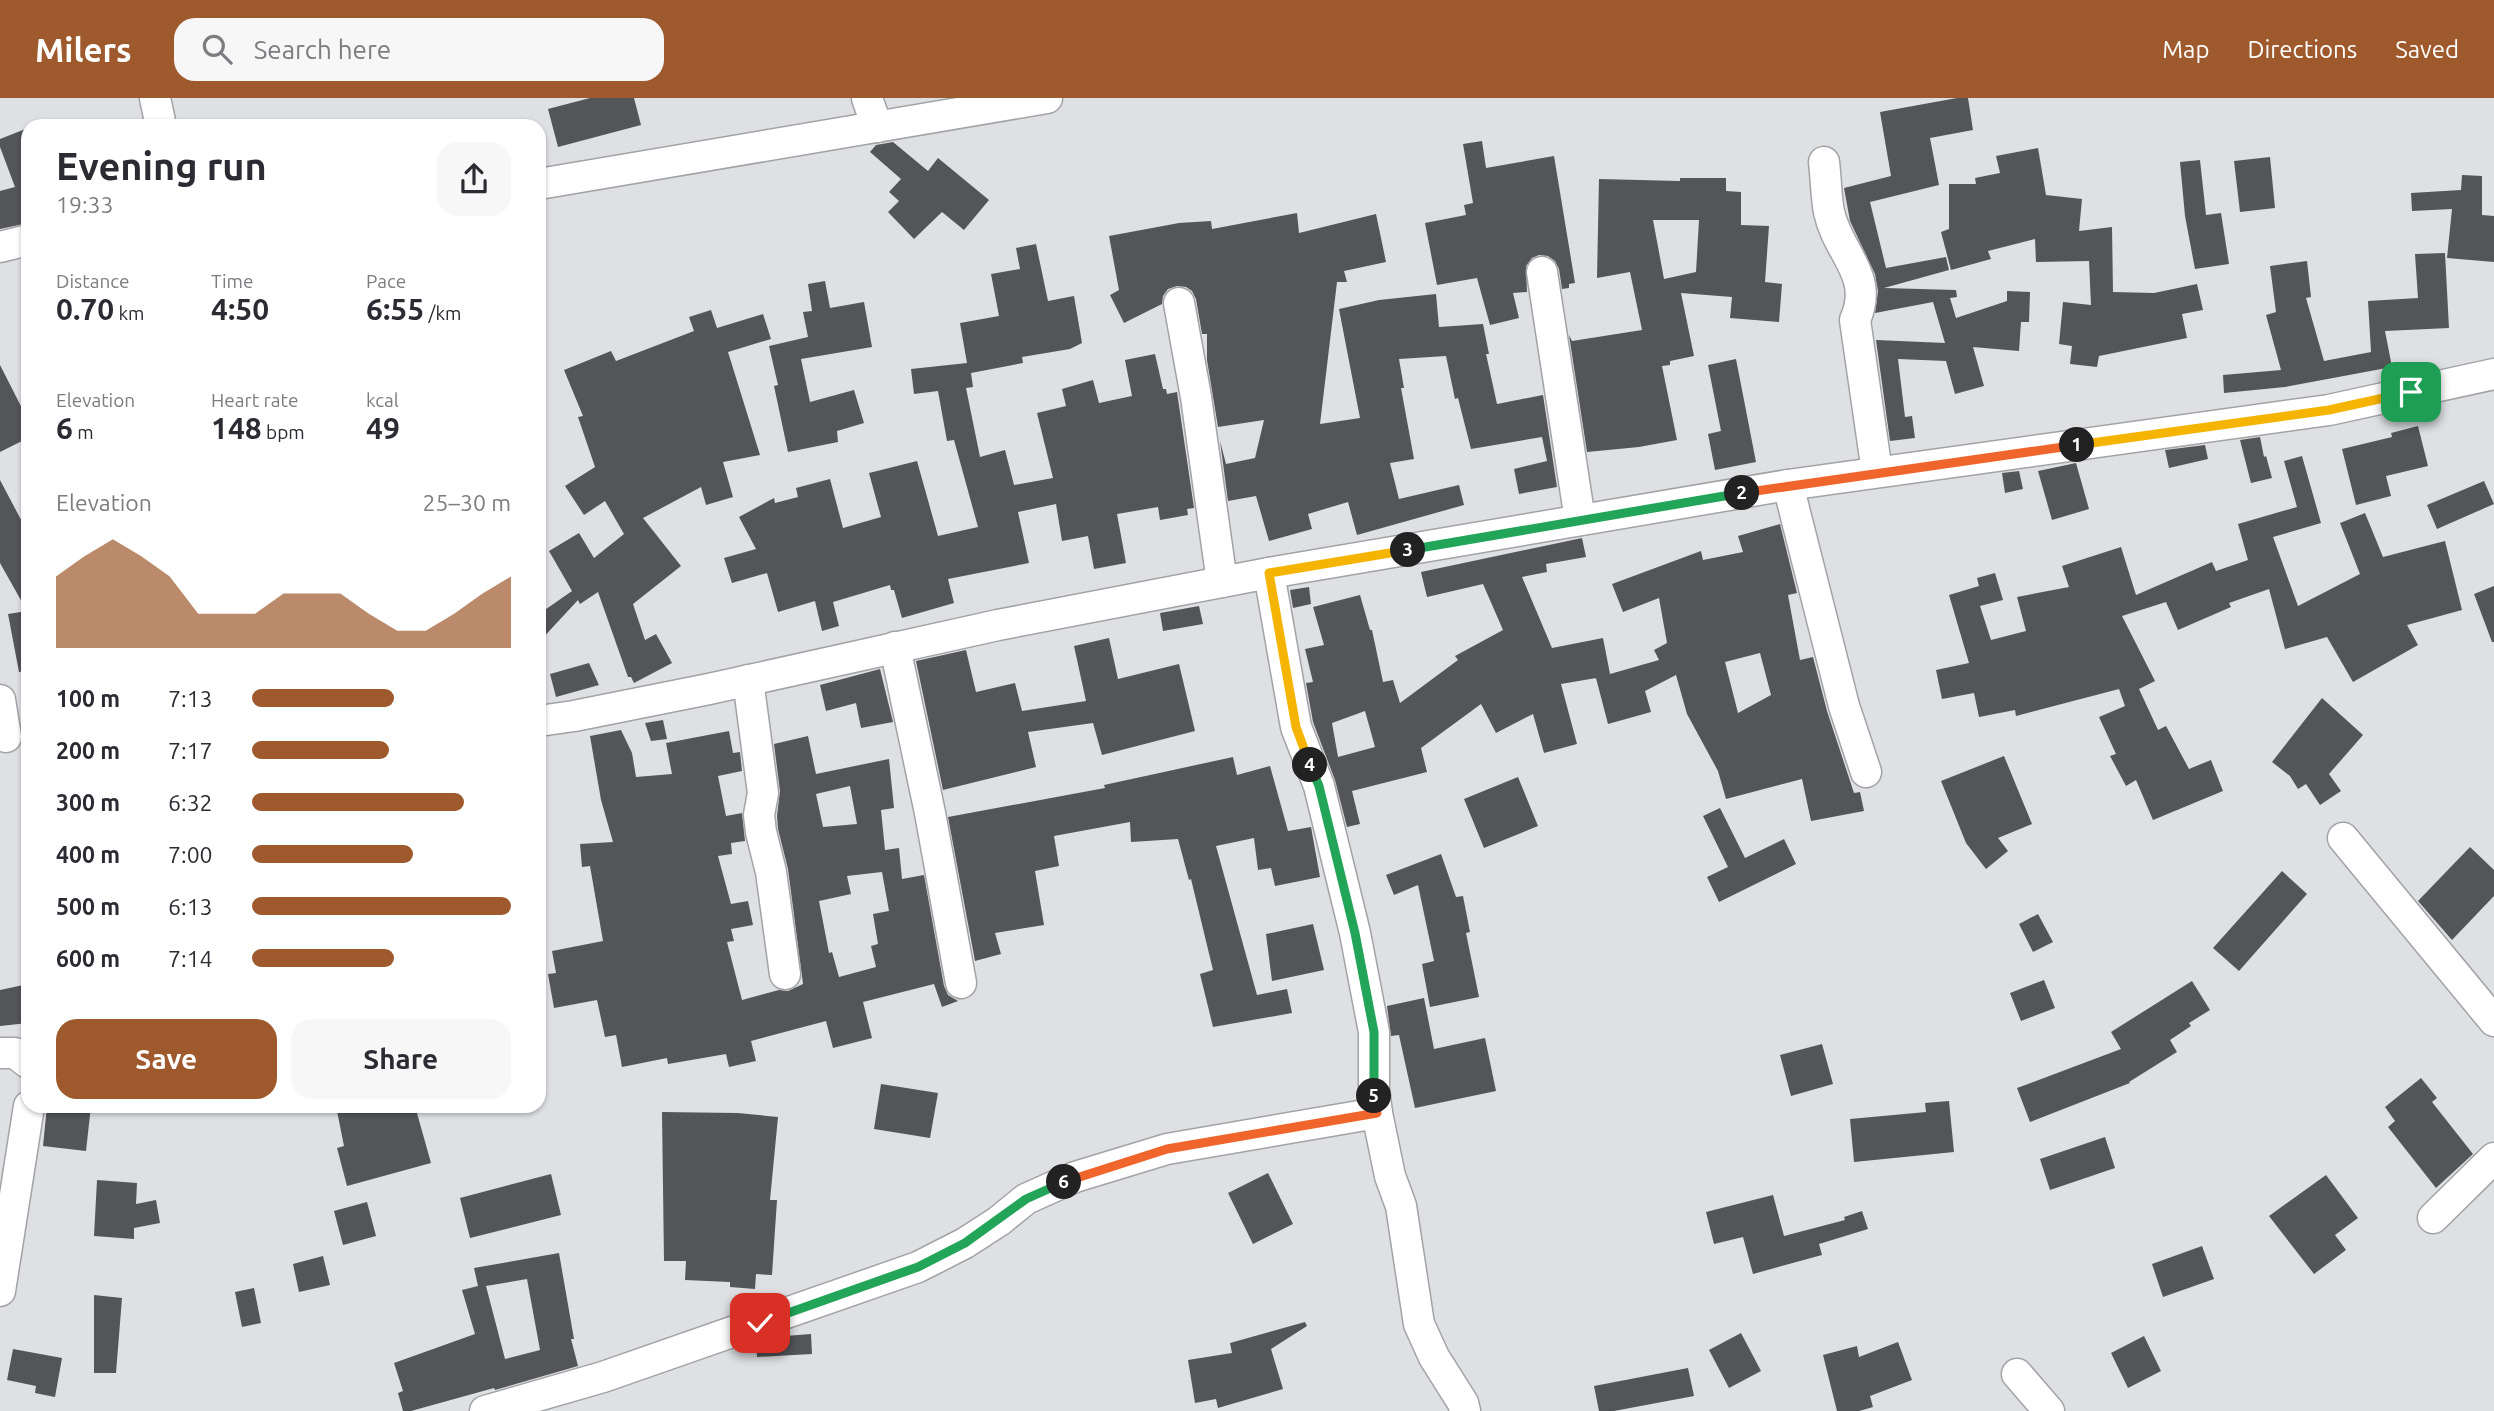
<!DOCTYPE html>
<meta charset="utf-8">
<style>
body{margin:0;font-family:Ubuntu,sans-serif;background:#f7f7f7;color:#2b2b33;height:100vh;display:flex;flex-direction:column;font-size:26px;white-space:nowrap}
*{box-sizing:border-box;margin:0}
p{font-size:23px;color:#7c7c81}
.icon{flex:none;width:38px;height:38px;fill:none;stroke:currentColor;stroke-width:2;stroke-linecap:round;stroke-linejoin:round}
.map{position:relative;flex:1;overflow:hidden}
.details{position:absolute;left:21px;top:21px;width:525px;height:994px;display:flex;flex-direction:column;background:#fff;border-radius:21px;box-shadow:0 2px 5px #0004}
.details>*{flex:none}
.pin{position:absolute;display:grid;place-items:center;width:60px;height:60px;color:#fff;margin:-30px;border-radius:14px;box-shadow:0 4px 10px #0006}
.km{position:absolute;width:35px;height:35px;margin:-18px;border-radius:50%;background:#222;color:#fff;font-size:19px;line-height:35px;text-align:center}
.round{display:grid;place-items:center;flex:none;width:74px;height:74px;border-radius:21px;background:#f7f7f7}
.headline{display:flex;align-items:center;justify-content:space-between;height:119px;padding:0 35px}
h1{font-size:38px;font-weight:700;line-height:52px}
.figures{display:grid;grid-template-columns:repeat(3,1fr);gap:10px;height:119px;padding:7px 35px}
.figures div{display:grid;align-content:center}
.figures b{font-size:30px;font-weight:700}
.figures small{font-size:19px;font-weight:400}
.figures p{font-size:19px}
.chart{height:196px;padding:14px 35px}
.chart p{display:flex;justify-content:space-between}
.chart svg{width:100%;height:126px;margin-top:7px;fill:#9e592c;opacity:.7}
.action{display:flex;gap:14px;margin-top:auto;padding:14px 35px}
.action a{flex:1;height:80px;border-radius:21px;background:#9e592c;color:#fff;font-size:28px;font-weight:700;line-height:80px;text-align:center}
.action a+a{background:#f7f7f7;color:#2b2b33}
ul{padding:0 35px;list-style:none;font-size:23px}
li{display:grid;grid-template-columns:112px 84px 1fr;align-items:center;height:52px}
li i{height:18px;border-radius:9px;background:#9e592c}
header{display:flex;align-items:center;gap:42px;box-sizing:border-box;height:98px;padding:0 35px;background:#9e592c;color:#fff}
header strong{font-size:33px}
nav{display:flex;gap:38px;margin-inline-start:auto;font-size:24px}
.search{width:490px;height:63px;background:#f7f7f7;display:flex;align-items:center;gap:18px;box-sizing:border-box;padding:0 24px;border-radius:21px;color:#7c7c81;font-size:26px}
.map>svg:first-child{display:block}
</style>
<header>
<strong>Milers</strong>
<div class="search"><svg class="icon" aria-label="search" viewBox="0 0 24 24"><circle cx="10" cy="10" r="6"/><path d="M15 15l6 6"/></svg>Search here</div>
<nav><a>Map</a><a>Directions</a><a>Saved</a></nav>
</header>
<div class="map">
<svg width="2494" height="1313" viewBox="0 0 2494 1313">
<rect width="100%" height="100%" fill="#dee0e3"/>
<g fill="#545558" fill-rule="evenodd">
<path d="M590 0H634L641 27 558 49 548 11Z"/>
<path d="M1957 0H1968L1973 32 1930 40 1939 87 1870 104 1886 170 1946 159 1949 172 1884 190 1956 192 1957 199 1950 200 1956 220 2007 203V193L2030 194 2029 224H2021L2019 253 1973 249 1984 288 1955 296 1946 263 1898 261 1905 319 1912 318 1915 340 1890 343 1876 242 1945 245 1933 204 1875 215 1878 193 1875 176 1850 123 1844 90 1891 78 1880 14Z"/>
<path d="M28 30V125L0 131V93L15 89 0 49V41Z"/>
<path d="M1482 43 1486 70 1554 58 1575 185 1569 186V190L1562 191 1559 171 1555 163 1548 158 1539 157 1532 160 1526 168 1527 194 1513 195 1519 220 1490 227 1477 180 1437 187 1425 125 1466 117 1464 107 1473 105 1463 46Z"/>
<path d="M893 44 928 73 938 60 989 102 964 132 942 114 914 141 888 114 899 103 889 94 901 81 870 54 876 47Z"/>
<path d="M2038 50 2046 97 2082 101 2079 133 2112 129 2113 194 2154 195 2197 186 2203 212 2182 216 2187 240 2099 258 2097 269 2070 266 2072 248 2059 246 2063 204 2091 207 2089 163 2036 164 2035 141 1988 153 1991 161 1951 172 1941 134 1949 131V86H1976L1975 80 2000 75 1996 58Z"/>
<path d="M2270 59 2275 110 2240 114 2234 63Z"/>
<path d="M2200 62 2206 117 2221 115 2229 166 2195 171 2185 118 2180 64Z"/>
<path d="M2462 77 2482 78V117L2494 118V164L2447 160 2452 111 2412 113 2411 95 2461 92Z"/>
<path d="M1680 80H1726V93L1741 94V127L1769 128 1765 184 1782 186 1779 224 1730 220 1732 199 1681 195 1694 258 1670 263V267L1662 268 1677 342 1639 349 1587 354 1569 237 1572 243 1642 232 1630 174 1597 180 1599 81 1680 83ZM1653 122H1699L1696 174 1664 181Z"/>
<path d="M1297 115 1299 135 1376 116 1386 164 1344 173 1347 184H1337L1320 326 1360 320 1339 211 1379 202 1436 196 1439 229 1483 226 1489 256H1486L1497 306 1543 297 1557 389 1519 396 1514 371 1547 363 1542 339 1471 351 1458 300 1455 301 1446 258 1399 261 1404 290H1401L1414 361 1390 365 1399 401 1459 387 1464 407 1357 437 1348 404 1308 416 1312 431 1269 443 1256 398 1228 403 1220 343 1226 366 1255 360 1264 322 1218 329 1207 262V236H1202L1196 201 1192 193 1186 189 1177 188 1168 191 1163 198 1162 206 1124 225 1110 197 1119 192 1109 138 1179 125 1211 123 1212 131Z"/>
<path d="M1036 146 1048 203 1074 198 1082 245 1070 251 1022 259 1023 265 971 275 973 289 966 290 980 359 1005 352 1014 387 1053 380 1037 315 1066 308 1062 291 1093 282 1099 305 1132 298 1125 262 1155 256 1163 291H1166L1167 296 1177 294 1194 410 1187 411 1188 417 1160 422 1158 409 1117 416 1126 465 1094 471 1088 438 1062 443 1056 406 1018 414 1029 465 948 481 954 505 902 520 894 492H891L890 487 833 504 839 528 822 533 815 503 778 514 767 475 732 485 724 460 756 451 739 419 774 400 775 405 798 399 796 390 830 381 843 430 881 419 869 375 917 363 938 438 978 429 954 342 947 343 938 293 914 296 911 271 967 265 960 225 999 218 991 176 1020 171 1016 150Z"/>
<path d="M2445 155 2449 230 2385 233 2392 269 2285 289 2224 295 2223 277 2281 272 2266 217 2276 214 2270 168 2307 163 2311 199 2306 200 2324 263 2371 254 2368 203 2418 200 2415 156Z"/>
<path d="M825 183 830 210 864 204 872 249 801 261 810 304 854 292 864 325 837 333 838 344 788 354 774 288 778 287 769 248 808 239 803 214 812 213 808 186Z"/>
<path d="M711 212 717 230 763 216 771 241 728 254 760 357 723 364 733 399 706 407 701 389 643 420 681 468 633 506 645 542 656 536 672 565 634 585 631 579H628L598 494 580 506 578 502 539 544V516L572 493 549 453 579 435 594 460 624 436 605 403 584 417 565 388 595 369 578 319 583 318 564 272 611 253 616 263 694 233 689 219Z"/>
<path d="M1736 261 1756 364 1715 372 1708 336 1721 333 1708 267Z"/>
<path d="M0 267 28 322V340L0 354Z"/>
<path d="M2418 328 2428 368 2386 378 2391 398 2356 407 2342 351 2392 339 2391 335Z"/>
<path d="M2260 339 2264 359 2266 358 2272 380 2251 385 2240 342Z"/>
<path d="M2205 347 2208 361 2169 370 2165 352Z"/>
<path d="M2302 358 2321 425 2273 439 2298 508 2360 476 2340 425 2365 415 2383 459 2445 443 2462 512 2407 527 2418 547 2353 584 2327 539 2285 551 2269 491 2229 505 2231 509 2178 532 2166 504 2122 518 2155 583 2139 591 2158 632 2166 628 2189 671 2211 662 2223 693 2153 722 2136 682 2126 688 2110 658 2116 656 2099 619 2125 608 2119 591 2016 618 2015 612 1979 619 1974 595 1942 601 1936 572 1969 565 1949 497 1979 488 1977 480 1995 475 2003 502 1980 508 1991 542 2026 533 2017 499 2069 489 2062 468 2121 449 2136 497 2212 464 2216 473 2248 462 2238 426 2297 409 2284 363Z"/>
<path d="M2076 365 2089 411 2052 422 2038 373Z"/>
<path d="M2019 373 2023 391 2005 395 2002 375Z"/>
<path d="M0 382 28 435V573L19 574 8 516 27 513 0 465Z"/>
<path d="M2484 383 2494 406 2437 431 2427 407Z"/>
<path d="M1780 426 1797 495 1788 497 1800 562 1813 559 1827 613 1854 695 1860 694 1864 713 1811 723 1802 681 1726 701 1718 673 1687 616 1676 577 1645 593 1651 614 1608 626 1596 580 1602 579 1561 586 1577 646 1544 655 1533 616 1496 635 1481 606 1421 650 1427 674 1352 693 1360 726 1347 729 1335 682 1313 624 1306 585 1313 584 1305 551 1324 547 1313 509 1360 497 1370 532H1372L1383 584 1393 582 1400 605 1458 562 1455 558 1503 532 1483 486 1427 499 1421 474 1582 440 1586 459 1546 466 1547 474 1522 479 1552 550 1603 540 1610 576 1659 562 1654 552 1667 545 1659 500 1623 514 1612 486 1701 453 1703 462 1743 454 1738 438ZM1760 555 1771 597 1738 615 1725 564ZM1365 613 1375 649 1338 659 1332 625Z"/>
<path d="M2494 488V544H2492L2474 496Z"/>
<path d="M1309 489 1311 506 1293 510 1290 492Z"/>
<path d="M1199 508 1203 526 1163 533 1160 515Z"/>
<path d="M1109 540 1118 581 1179 566 1195 633 1102 657 1093 625 1028 634 1036 669 943 692 916 563 966 552 976 594 1015 585 1022 613 1086 603 1074 548Z"/>
<path d="M589 565 599 587 556 599 550 576Z"/>
<path d="M880 571 893 624 861 630 856 605 826 613 820 587Z"/>
<path d="M2322 600 2363 637 2329 676 2341 693 2320 707 2306 686 2298 691 2290 678 2272 664Z"/>
<path d="M663 622 667 641 651 643 645 625Z"/>
<path d="M621 632 632 655 636 679 672 676 666 645 729 633 733 655 740 654 742 673 718 678 726 718 742 715 745 743 731 745 732 756 718 758 731 806 748 803 753 827 731 831 734 843 727 844 742 902 779 892 788 893 803 886 788 771 778 731 777 718 780 693 774 646 808 638 816 676 889 661 894 710 881 712 885 752 899 750 902 781 924 777 944 888 948 897 958 903 942 909 934 886 863 904 872 940 833 950 826 923 751 943 756 963 729 969 726 956 668 966 667 960 622 969 616 937 605 939 597 902 554 910 548 876 556 875 552 853 603 843 590 768 582 769 580 746 613 744 601 702 590 638ZM850 688 857 726 823 729 816 696ZM882 774 889 813 873 816 878 846 871 848 876 869 839 879 832 854 829 855 819 803 851 796 847 778Z"/>
<path d="M2004 658 2032 726 1998 740 2008 753 1986 771 1966 745 1941 683Z"/>
<path d="M1233 659 1237 677 1270 668 1288 733 1311 729 1320 779 1275 788 1271 770 1258 772 1254 740 1216 748 1257 897 1287 891 1292 915 1213 929 1200 876 1213 872 1191 781 1189 782 1178 741 1131 744 1130 724 1054 738 1059 768 1035 773 1044 827 995 835 1001 856 975 863 948 719 1105 690 1104 687Z"/>
<path d="M1518 679 1538 728 1484 750 1464 701Z"/>
<path d="M1720 710 1745 760 1784 741 1796 766 1719 804 1707 779 1728 769 1703 718Z"/>
<path d="M2470 749 2494 772V798L2452 842 2418 803Z"/>
<path d="M1441 756 1456 799 1463 798 1470 834 1466 835 1479 899 1430 909 1422 866 1434 863 1418 787 1394 797 1386 777Z"/>
<path d="M2282 773 2307 796 2239 873 2213 850Z"/>
<path d="M2038 816 2053 844 2033 854 2019 826Z"/>
<path d="M1313 826 1324 872 1272 883 1266 836Z"/>
<path d="M2044 882 2055 910 2021 923 2010 895Z"/>
<path d="M2192 883 2210 912 2189 925 2191 928 2170 942 2177 954 2129 984 2130 985 2030 1024 2017 990 2121 951 2111 934Z"/>
<path d="M28 886V925L0 928V892Z"/>
<path d="M1424 900 1434 951 1485 940 1496 993 1415 1010 1399 937 1391 938 1387 908Z"/>
<path d="M1822 946 1833 986 1791 998 1780 957Z"/>
<path d="M2421 980 2437 1000 2432 1004 2473 1056 2436 1090 2388 1029 2395 1023 2385 1009Z"/>
<path d="M881 986 938 995 930 1040 874 1031Z"/>
<path d="M1949 1003 1954 1054 1854 1064 1850 1021 1926 1014 1925 1005Z"/>
<path d="M47 1008H91L86 1053 43 1048Z"/>
<path d="M336 1008H415L431 1065 347 1088 337 1050 344 1048Z"/>
<path d="M662 1014 738 1015 778 1019 770 1102H777L772 1177 756 1176 755 1191 730 1189V1184L685 1182 686 1163H664Z"/>
<path d="M2105 1039 2115 1070 2050 1092 2040 1061Z"/>
<path d="M1268 1075 1293 1126 1253 1146 1228 1095Z"/>
<path d="M551 1076 561 1117 470 1140 460 1100Z"/>
<path d="M2326 1077 2358 1120 2335 1137 2346 1152 2314 1176 2269 1118Z"/>
<path d="M97 1082 137 1085 136 1106 156 1102 160 1125 134 1130V1141L94 1138Z"/>
<path d="M1773 1097 1784 1138 1845 1122 1844 1119 1862 1113 1868 1131 1819 1146 1822 1157 1753 1176 1743 1139 1714 1146 1706 1114Z"/>
<path d="M367 1104 376 1138 343 1147 334 1113Z"/>
<path d="M2202 1148 2214 1181 2163 1199 2152 1166Z"/>
<path d="M559 1155 574 1241H571L578 1268 495 1292 494 1290 411 1313H403L398 1295 403 1293 394 1265 475 1236 462 1192 478 1188 474 1170ZM527 1181 540 1252 505 1261 486 1188Z"/>
<path d="M323 1158 330 1187 299 1194 293 1166Z"/>
<path d="M254 1190 261 1225 242 1229 235 1194Z"/>
<path d="M94 1197 122 1200 116 1275H94Z"/>
<path d="M1305 1224 1307 1228 1271 1251 1283 1291 1218 1310 1216 1301 1195 1305 1188 1262 1232 1255 1230 1245Z"/>
<path d="M1741 1235 1761 1273 1729 1290 1709 1252Z"/>
<path d="M811 1236 812 1256 757 1259 756 1244 772 1239Z"/>
<path d="M2144 1238 2161 1273 2128 1290 2111 1255Z"/>
<path d="M1898 1244 1912 1282 1870 1298 1873 1309 1859 1313H1837L1823 1257 1857 1248 1859 1259Z"/>
<path d="M13 1251 62 1260 55 1299 35 1295 36 1288 7 1282Z"/>
<path d="M1688 1270 1694 1298 1614 1313H1599L1594 1288Z"/>
</g>
<g fill="none" stroke-linecap="round" stroke-linejoin="round">
<defs>
<g id="minor">
<path d="M155 0 161 28"/>
<path d="M867 0 877 29"/>
<path d="M1824 64C1826 80 1826 98 1829 114 1838 156 1875 177 1855 222L1877 374"/>
<path d="M539 86 1047 0"/>
<path d="M0 149 28 142"/>
<path d="M1542 174 1580 422"/>
<path d="M1179 205 1196 299 1222 484"/>
<path d="M1788 387 1844 608 1866 674"/>
<path d="M1269 475 1296 629 1319 688 1355 835 1374 934V991L1377 1015 1390 1078 1401 1108 1419 1226 1434 1259 1463 1305 1465 1313"/>
<path d="M895 549 930 715 961 885"/>
<path d="M748 582 763 695 759 717 761 734 771 774 785 876"/>
<path d="M0 602 6 639"/>
<path d="M539 623 574 618 709 591 998 527 1269 475 1788 387 2329 312 2494 276"/>
<path d="M2343 740 2494 923"/>
<path d="M0 955H15L28 965"/>
<path d="M2433 1120 2494 1060"/>
<path d="M0 1193 29 1008"/>
<path d="M2017 1276 2049 1313"/>
<path d="M485 1313 603 1279 918 1169 965 1145 999 1123 1026 1101 1075 1079 1167 1051 1377 1015"/>
</g>
</defs>
<use href="#minor" stroke="#a2a3a6" stroke-width="33"/>
<use href="#minor" stroke="#fff" stroke-width="30"/>
</g>
<g fill="none" stroke-linecap="round" stroke-linejoin="round">
<defs>
<path id="split-1" d="M2077 347 2329 312 2411 294"/>
<path id="split-2" d="M1742 395 2077 347"/>
<path id="split-3" d="M1408 452 1742 395"/>
<path id="split-4" d="M1310 667 1296 629 1269 475 1408 452"/>
<path id="split-5" d="M1310 667 1319 688 1355 835 1374 934V998"/>
<path id="split-6" d="M1064 1084 1167 1051 1377 1015 1374 998"/>
<path id="split-7" d="M760 1225 918 1169 965 1145 1026 1101 1064 1084"/>
</defs>
<use href="#split-1" stroke="#fff" stroke-width="14"/>
<use href="#split-2" stroke="#fff" stroke-width="14"/>
<use href="#split-3" stroke="#fff" stroke-width="14"/>
<use href="#split-4" stroke="#fff" stroke-width="14"/>
<use href="#split-5" stroke="#fff" stroke-width="14"/>
<use href="#split-6" stroke="#fff" stroke-width="14"/>
<use href="#split-7" stroke="#fff" stroke-width="14"/>
<use href="#split-1" stroke="#f5b400" stroke-width="9"/>
<use href="#split-2" stroke="#f0652b" stroke-width="9"/>
<use href="#split-3" stroke="#22a559" stroke-width="9"/>
<use href="#split-4" stroke="#f5b400" stroke-width="9"/>
<use href="#split-5" stroke="#22a559" stroke-width="9"/>
<use href="#split-6" stroke="#f0652b" stroke-width="9"/>
<use href="#split-7" stroke="#22a559" stroke-width="9"/>
</g>
</svg>
<div class="pin" style="left:2411px;top:294px;background:#1e9e55"><svg class="icon" aria-label="arrive" viewBox="0 0 24 24"><path d="M6 21V4h12l-3 4 3 4H6"/></svg></div>
<div class="pin" style="left:760px;top:1225px;background:#d93025"><svg class="icon" aria-label="check" viewBox="0 0 24 24"><path d="M5 12l5 5 9-10"/></svg></div>
<b class="km" style="left:2077px;top:347px">1</b>
<b class="km" style="left:1742px;top:395px">2</b>
<b class="km" style="left:1408px;top:452px">3</b>
<b class="km" style="left:1310px;top:667px">4</b>
<b class="km" style="left:1374px;top:998px">5</b>
<b class="km" style="left:1064px;top:1084px">6</b>
<section class="details">
<div class="headline"><div><h1>Evening run</h1><p>19:33</p></div><a class="round"><svg class="icon" aria-label="share" viewBox="0 0 24 24"><path d="M12 15V3M7 8l5-5 5 5M5 13v7h14v-7"/></svg></a></div>
<div class="figures">
<div><p>Distance</p><b>0.70<small> km</small></b></div>
<div><p>Time</p><b>4:50</b></div>
<div><p>Pace</p><b>6:55<small> /km</small></b></div>
</div>
<div class="figures">
<div><p>Elevation</p><b>6<small> m</small></b></div>
<div><p>Heart rate</p><b>148<small> bpm</small></b></div>
<div><p>kcal</p><b>49</b></div>
</div>
<div class="chart"><p><span>Elevation</span>25–30 m</p>
<svg viewBox="0 0 160 44" preserveAspectRatio="none"><path d="M0 44V19L10 12L20 6L30 12L40 19L50 32L60 32L70 32L80 25L90 25L100 25L110 32L120 38L130 38L140 32L150 25L160 19V44z"/></svg>
</div>
<ul>
<li><b>100 m</b>7:13<i style="width:55%"></i></li>
<li><b>200 m</b>7:17<i style="width:53%"></i></li>
<li><b>300 m</b>6:32<i style="width:82%"></i></li>
<li><b>400 m</b>7:00<i style="width:62%"></i></li>
<li><b>500 m</b>6:13<i style="width:100%"></i></li>
<li><b>600 m</b>7:14<i style="width:55%"></i></li>
</ul>
<div class="action"><a>Save</a><a>Share</a></div>
</section>
</div>
